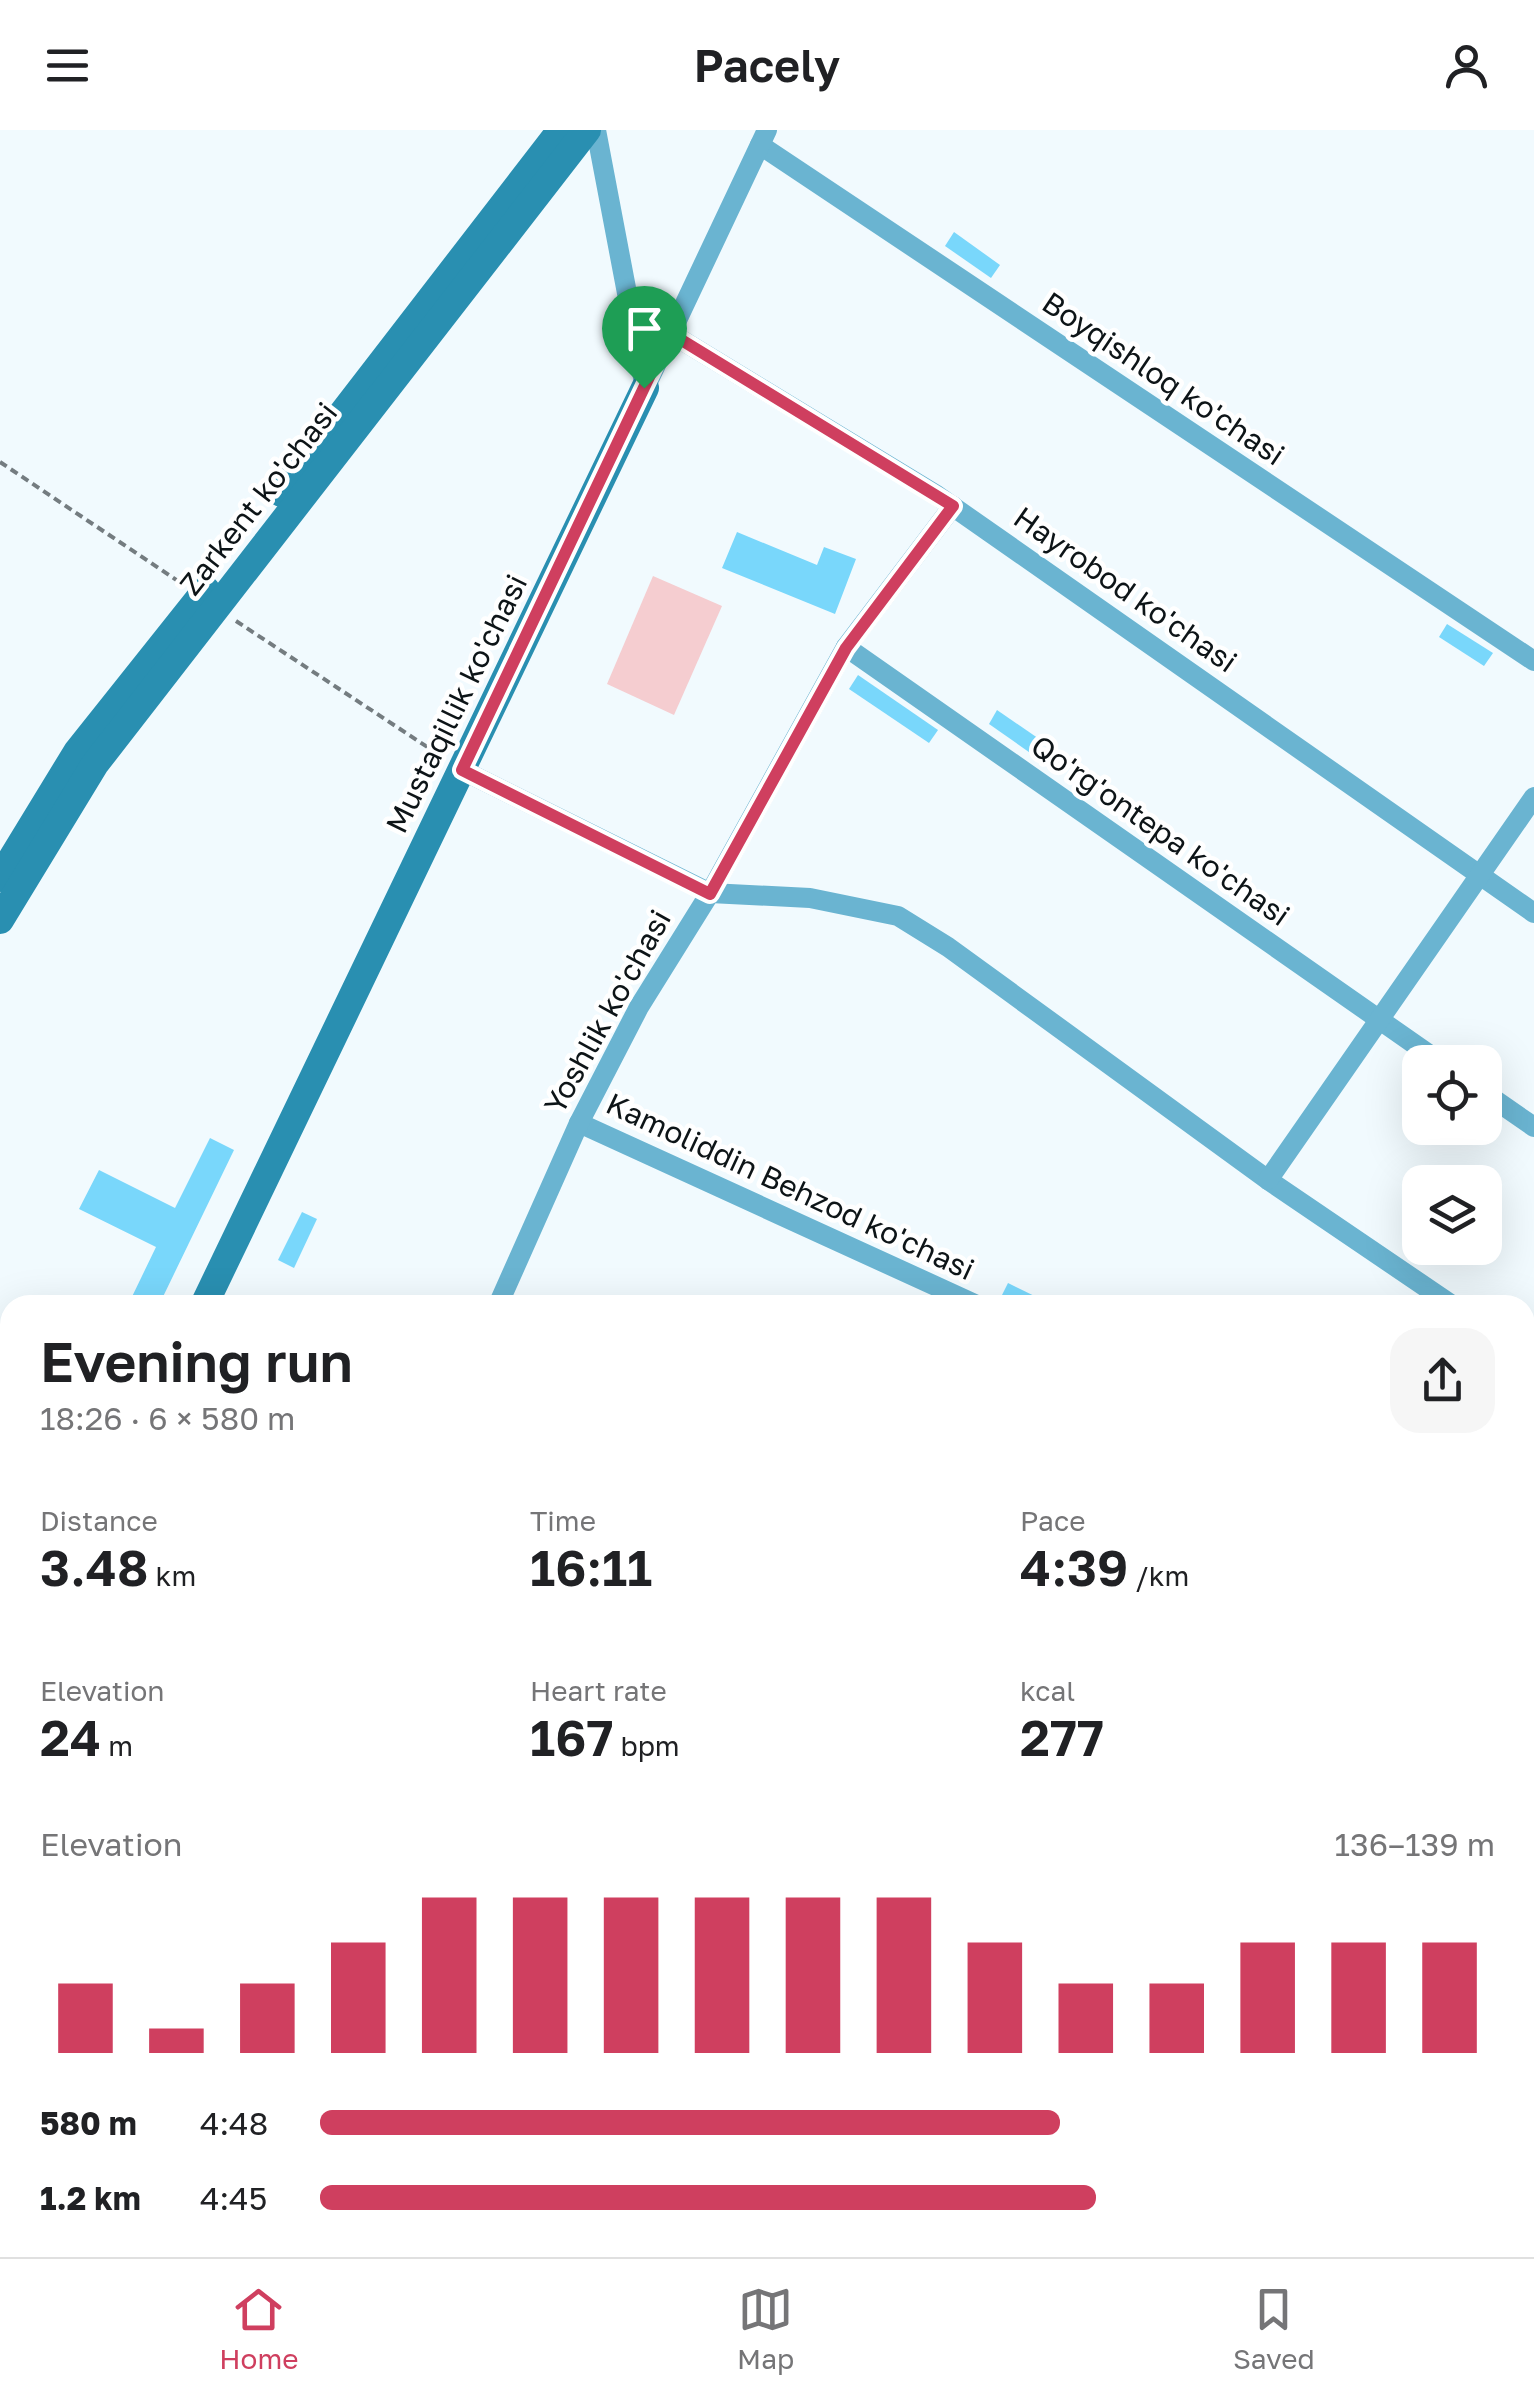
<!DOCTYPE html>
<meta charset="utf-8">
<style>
body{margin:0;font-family:"Golos Text",sans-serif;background:#f6f6f6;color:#202124;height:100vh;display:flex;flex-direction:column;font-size:38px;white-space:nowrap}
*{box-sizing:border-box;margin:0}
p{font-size:32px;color:#757577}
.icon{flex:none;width:55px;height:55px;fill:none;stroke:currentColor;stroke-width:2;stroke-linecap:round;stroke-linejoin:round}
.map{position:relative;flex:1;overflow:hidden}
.sheet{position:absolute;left:0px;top:1165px;width:1535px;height:962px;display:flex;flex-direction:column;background:#fff;border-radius:30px 30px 0 0;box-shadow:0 10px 40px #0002}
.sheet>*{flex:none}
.controls{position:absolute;left:1402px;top:915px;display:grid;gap:20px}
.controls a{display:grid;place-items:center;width:100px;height:100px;border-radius:20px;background:#fff;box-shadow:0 10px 40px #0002;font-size:50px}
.pin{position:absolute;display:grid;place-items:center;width:85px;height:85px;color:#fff;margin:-102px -42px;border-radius:50% 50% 50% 0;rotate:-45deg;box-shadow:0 0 10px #0007}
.pin .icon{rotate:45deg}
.round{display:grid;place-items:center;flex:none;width:105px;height:105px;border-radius:30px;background:#f6f6f6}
.summary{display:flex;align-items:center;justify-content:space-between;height:170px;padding:0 40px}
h1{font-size:55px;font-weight:600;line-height:75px}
.stats{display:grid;grid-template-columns:repeat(3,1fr);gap:15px;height:170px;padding:10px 40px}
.stats div{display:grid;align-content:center}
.stats b{font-size:50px;font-weight:600}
.stats small{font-size:28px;font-weight:400}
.stats p{font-size:28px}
.chart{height:280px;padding:20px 40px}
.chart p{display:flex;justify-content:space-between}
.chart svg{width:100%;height:180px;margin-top:10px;stroke:#cf3f5f;stroke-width:6}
ul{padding:0 40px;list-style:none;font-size:32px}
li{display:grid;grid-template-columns:160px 120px 1fr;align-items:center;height:75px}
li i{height:25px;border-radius:12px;background:#cf3f5f}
header{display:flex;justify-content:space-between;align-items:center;height:130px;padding:0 40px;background:#fff;font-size:45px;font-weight:600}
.menu{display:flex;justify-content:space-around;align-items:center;height:140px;border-top:2px solid #e0e0e0;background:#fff;font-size:28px;color:#757577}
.menu a{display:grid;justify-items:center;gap:5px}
.menu .active{color:#cf3f5f}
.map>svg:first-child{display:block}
</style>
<header><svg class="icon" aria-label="menu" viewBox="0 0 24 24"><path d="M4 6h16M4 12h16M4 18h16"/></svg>Pacely<svg class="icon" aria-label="person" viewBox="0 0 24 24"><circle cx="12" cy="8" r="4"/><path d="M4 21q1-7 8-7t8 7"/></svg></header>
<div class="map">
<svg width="1534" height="2127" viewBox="0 0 1534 2127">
<rect width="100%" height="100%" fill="#f1fafe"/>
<path fill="#f5cdd0" d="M653 446 722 476 674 585 607 554Z"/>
<g fill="#79d7fb">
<path d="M954 102 1000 135 991 148 945 116Z"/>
<path d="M737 402 817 435 824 417 856 429 835 484 722 438Z"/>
<path d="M1447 494 1493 523 1484 536 1439 507Z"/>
<path d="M858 545 938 600 929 613 849 559Z"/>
<path d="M997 580 1045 613 1036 627 989 594Z"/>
<path d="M210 1008 234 1020 159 1175H128L156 1117 79 1079 99 1040 175 1078Z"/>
<path d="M302 1082 317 1089 294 1138 278 1130Z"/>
<path d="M1008 1153 1053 1175H1017L1001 1167Z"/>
</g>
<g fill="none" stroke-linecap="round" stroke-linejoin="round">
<g stroke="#747c80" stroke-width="4" stroke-dasharray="8 5" stroke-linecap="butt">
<path d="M0 332 181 453"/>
<path d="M236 491 441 626"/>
</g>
<g stroke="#6ab4d1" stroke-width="20">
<path d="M596 0 645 258"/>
<path d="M760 15 1534 531"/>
<path d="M670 203 935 364 1534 783"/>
<path d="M645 258 767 0"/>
<path d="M846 517 1440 932"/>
<path d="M462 640 710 763 810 768 898 786 948 817 1268 1050 1452 1175"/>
<path d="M1485 963 1534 997"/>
<path d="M579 993 977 1175"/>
<path d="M1268 1050 1534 667"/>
<path d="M498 1175 579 993 639 877 710 763 846 517 953 376"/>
<path d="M1525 1225 1534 1231"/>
<path d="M1525 1422 1534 1426"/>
<path d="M1525 1676 1534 1681"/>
<path d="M0 1740 10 1747"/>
<path d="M1525 2039 1534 2043"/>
<path d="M663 2118 684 2127"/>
<path d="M1330 2118 1349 2127"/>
<path d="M65 2127H79"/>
<path d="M220 2127 225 2118"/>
<path d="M735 2127 739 2118"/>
</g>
<g stroke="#298fb1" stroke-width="28">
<path d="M281 363 561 0"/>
<path d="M0 748 77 622 206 460"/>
<path d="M0 790 95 634 587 0"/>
<path d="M204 1175 645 258"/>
<path d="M0 1594 10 1574"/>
</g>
</g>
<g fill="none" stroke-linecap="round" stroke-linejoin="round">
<defs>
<path id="route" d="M670 203 953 376 846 518 710 764 462 640Z"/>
</defs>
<use href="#route" stroke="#fff" stroke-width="20"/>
<use href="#route" stroke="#cf3f5f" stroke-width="12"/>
</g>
<g text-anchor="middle" stroke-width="9" stroke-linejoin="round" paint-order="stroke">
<g font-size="30" fill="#0d1417" stroke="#fff">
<text transform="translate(1163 249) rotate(34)" y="10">Boyqishloq ko'chasi</text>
<text transform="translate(259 369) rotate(-52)" y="10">Zarkent ko'chasi</text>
<text transform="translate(1125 460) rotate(35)" y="10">Hayrobod ko'chasi</text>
<text transform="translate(457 574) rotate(-64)" y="10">Mustaqillik ko'chasi</text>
<text transform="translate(1160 701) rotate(35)" y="10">Qo'rg'ontepa ko'chasi</text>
<text transform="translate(608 882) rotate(-61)" y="10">Yoshlik ko'chasi</text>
<text transform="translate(790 1057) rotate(25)" y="10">Kamoliddin Behzod ko'chasi</text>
</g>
</g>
</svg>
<div class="controls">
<a><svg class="icon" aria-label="locate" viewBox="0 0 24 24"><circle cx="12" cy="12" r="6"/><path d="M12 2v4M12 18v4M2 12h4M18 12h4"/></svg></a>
<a><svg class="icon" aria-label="layers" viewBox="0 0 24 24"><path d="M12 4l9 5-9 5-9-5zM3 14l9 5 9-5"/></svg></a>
</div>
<div class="pin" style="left:644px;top:258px;background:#1e9e55"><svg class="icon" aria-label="arrive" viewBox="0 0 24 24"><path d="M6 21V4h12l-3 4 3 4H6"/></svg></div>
<section class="sheet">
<div class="summary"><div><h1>Evening run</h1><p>18:26 · 6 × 580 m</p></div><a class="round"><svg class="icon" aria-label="share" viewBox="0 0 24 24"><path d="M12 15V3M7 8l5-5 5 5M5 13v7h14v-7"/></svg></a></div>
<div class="stats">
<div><p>Distance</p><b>3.48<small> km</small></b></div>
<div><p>Time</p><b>16:11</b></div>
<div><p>Pace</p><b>4:39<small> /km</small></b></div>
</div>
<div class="stats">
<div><p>Elevation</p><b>24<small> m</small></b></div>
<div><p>Heart rate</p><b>167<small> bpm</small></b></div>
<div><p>kcal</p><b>277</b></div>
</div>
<div class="chart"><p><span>Elevation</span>136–139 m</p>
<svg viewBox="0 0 160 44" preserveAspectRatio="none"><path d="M5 44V27M15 44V38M25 44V27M35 44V17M45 44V6M55 44V6M65 44V6M75 44V6M85 44V6M95 44V6M105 44V17M115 44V27M125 44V27M135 44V17M145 44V17M155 44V17"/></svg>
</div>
<ul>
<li><b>580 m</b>4:48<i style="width:63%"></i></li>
<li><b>1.2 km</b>4:45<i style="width:66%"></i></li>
</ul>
</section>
</div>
<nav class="menu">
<a class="active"><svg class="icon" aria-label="home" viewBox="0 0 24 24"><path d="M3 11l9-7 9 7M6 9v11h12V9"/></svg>Home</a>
<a><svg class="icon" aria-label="map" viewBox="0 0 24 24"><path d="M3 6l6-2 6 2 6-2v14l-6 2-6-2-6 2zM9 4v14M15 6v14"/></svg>Map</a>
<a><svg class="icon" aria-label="saved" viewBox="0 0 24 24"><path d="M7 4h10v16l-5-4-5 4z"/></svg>Saved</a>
</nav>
